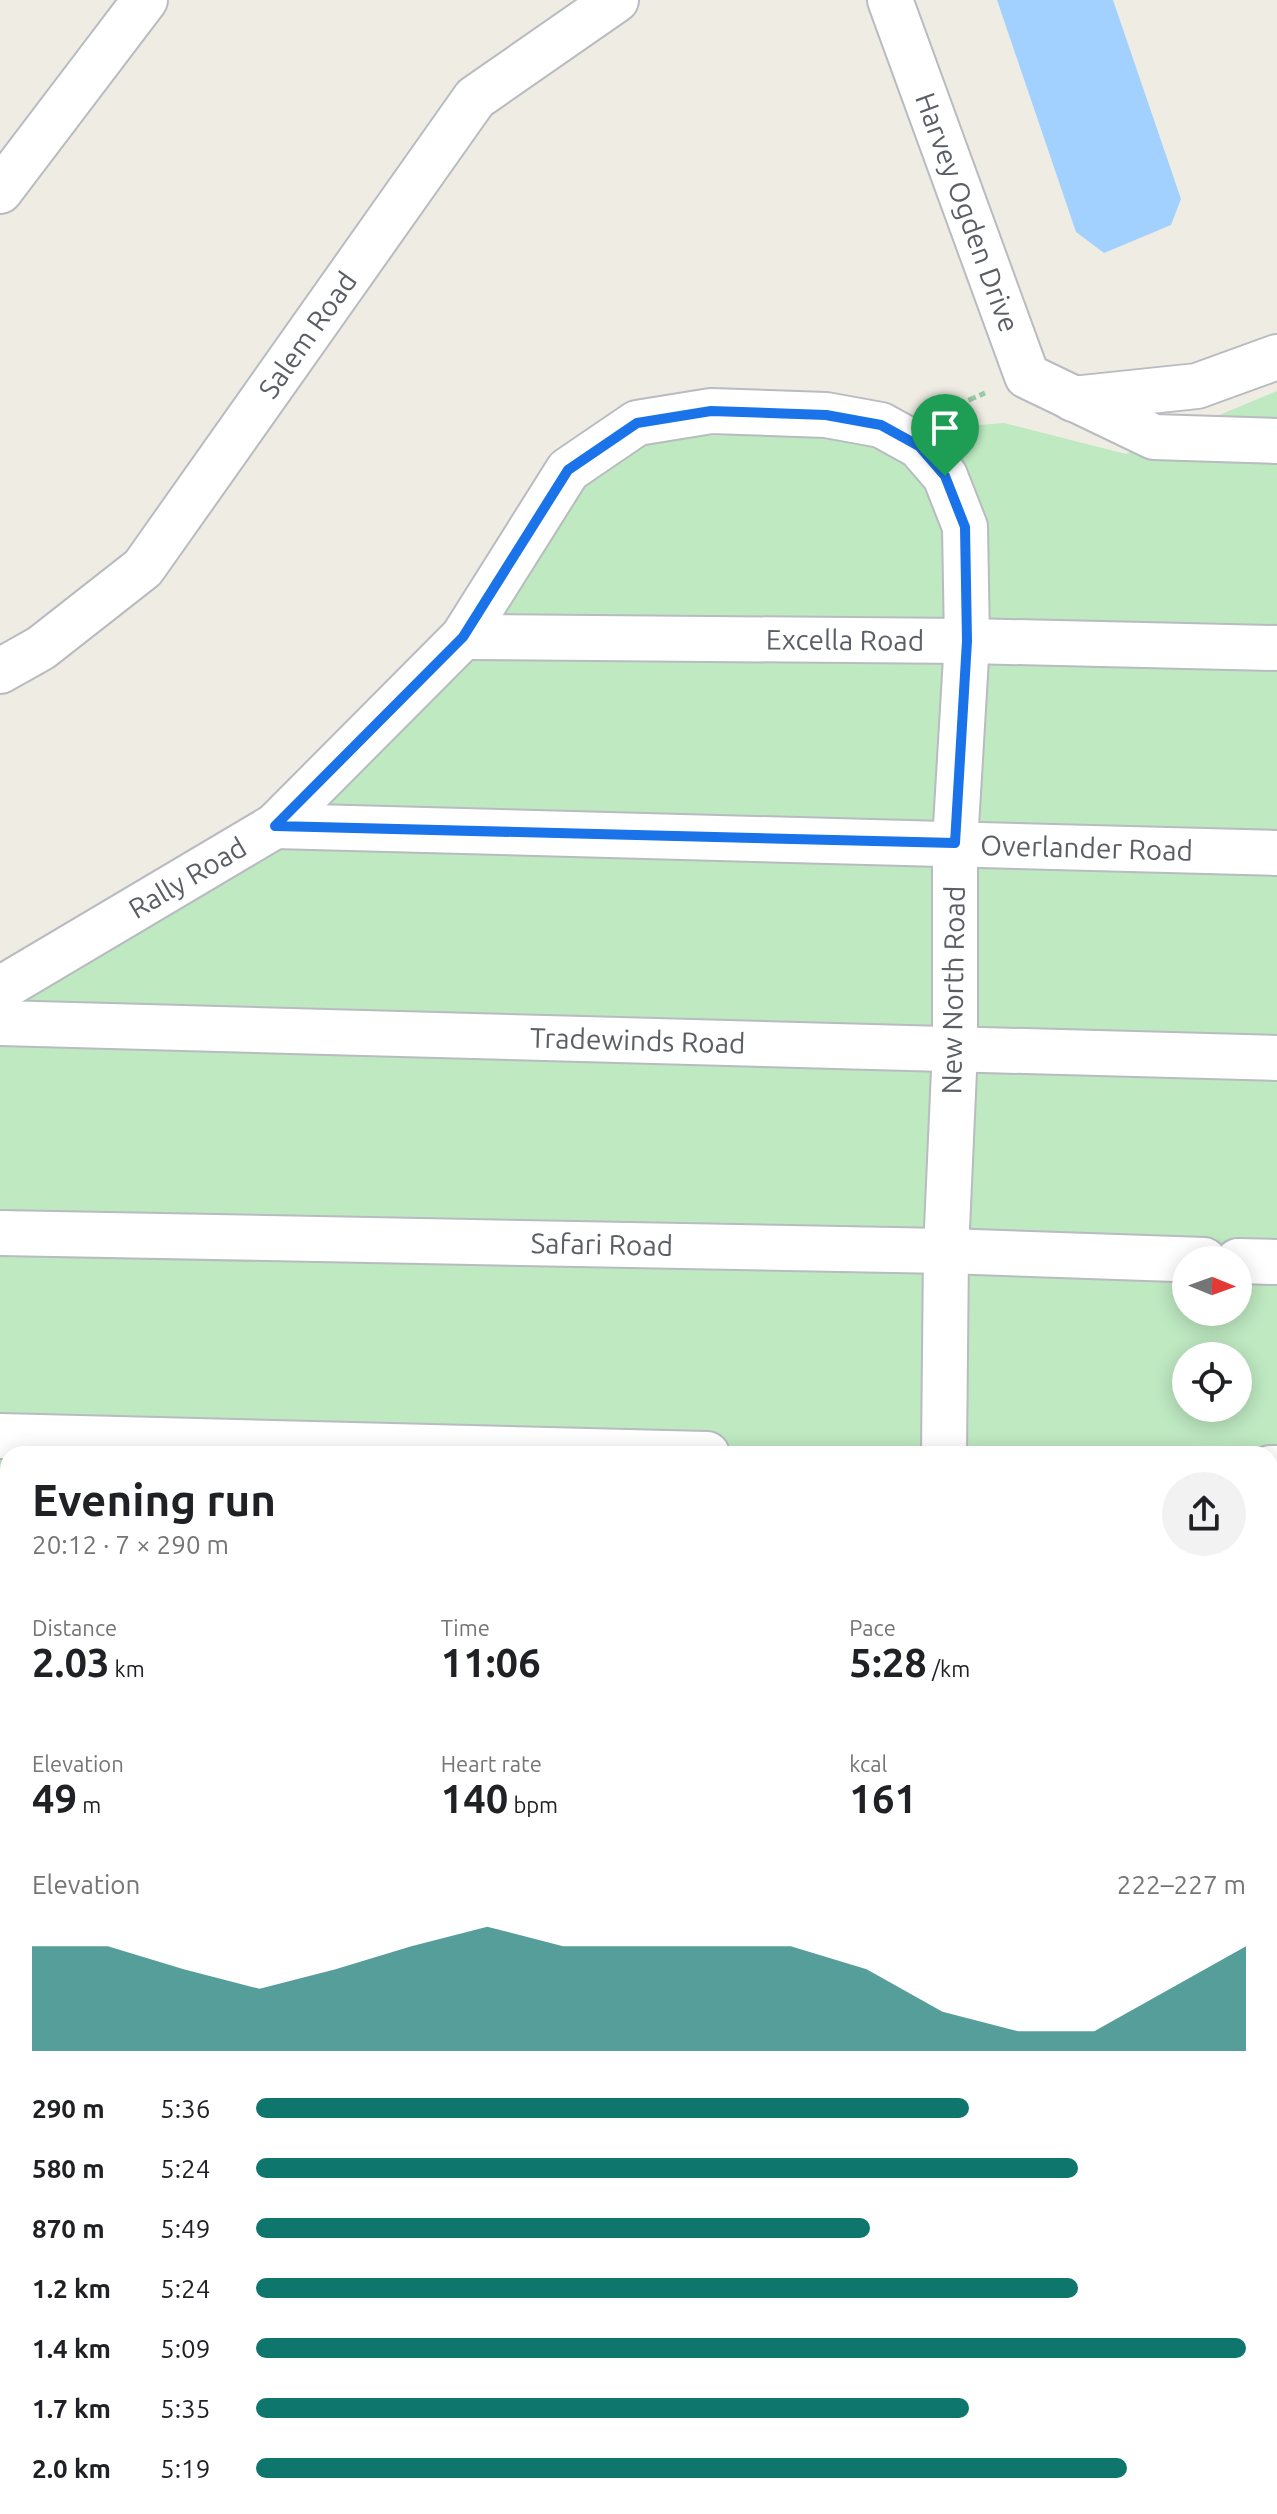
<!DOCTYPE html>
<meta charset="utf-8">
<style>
body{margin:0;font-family:Ubuntu,sans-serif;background:#f2f2f2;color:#202124;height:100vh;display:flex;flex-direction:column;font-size:30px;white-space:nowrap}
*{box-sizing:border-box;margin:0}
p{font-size:26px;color:#757577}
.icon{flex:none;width:44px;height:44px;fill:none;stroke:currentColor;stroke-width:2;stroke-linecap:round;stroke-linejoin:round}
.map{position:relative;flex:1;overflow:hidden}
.panel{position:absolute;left:0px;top:1446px;width:1278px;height:1068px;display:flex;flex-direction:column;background:#fff;border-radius:24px 24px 0 0;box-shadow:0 4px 20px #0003}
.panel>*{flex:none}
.needle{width:52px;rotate:91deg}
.buttons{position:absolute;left:1172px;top:1246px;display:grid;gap:16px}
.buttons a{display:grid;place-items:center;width:80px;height:80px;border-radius:50%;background:#fff;box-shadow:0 4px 20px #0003;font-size:40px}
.pin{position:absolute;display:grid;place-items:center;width:68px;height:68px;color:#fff;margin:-82px -34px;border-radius:50% 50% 50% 0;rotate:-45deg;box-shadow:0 0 8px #0007}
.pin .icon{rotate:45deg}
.round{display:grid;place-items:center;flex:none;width:84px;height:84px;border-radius:42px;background:#f2f2f2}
.headline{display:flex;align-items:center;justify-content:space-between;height:136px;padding:0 32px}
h1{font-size:44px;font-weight:600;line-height:60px}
.figures{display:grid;grid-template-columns:repeat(3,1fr);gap:12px;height:136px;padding:8px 32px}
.figures div{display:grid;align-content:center}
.figures b{font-size:40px;font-weight:600}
.figures small{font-size:22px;font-weight:400}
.figures p{font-size:22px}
.chart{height:224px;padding:16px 32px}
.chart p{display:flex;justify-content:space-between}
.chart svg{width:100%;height:144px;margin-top:8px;fill:#0f766e;opacity:.7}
ul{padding:0 32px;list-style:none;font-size:26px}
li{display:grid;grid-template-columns:128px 96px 1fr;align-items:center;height:60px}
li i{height:20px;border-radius:10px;background:#0f766e}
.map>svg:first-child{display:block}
</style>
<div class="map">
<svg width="1277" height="2514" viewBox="0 0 1277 2514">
<rect width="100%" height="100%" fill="#efede3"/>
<g fill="#bee9c1" fill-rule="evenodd">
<path d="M1277 391V1988L1270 1996V1454H8V1693H0V988L205 872 398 678 614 438 899 431 1004 423 1126 454ZM1186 1260H1238V1312H1186ZM1186 1356H1238V1408H1186Z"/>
<path d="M8 2077V2506H266L206 2514H0V2078Z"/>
</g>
<path fill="#a3d1ff" d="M997 0H1113L1181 199 1171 225 1104 253 1076 232Z"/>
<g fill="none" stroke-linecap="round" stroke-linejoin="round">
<path stroke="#a3d1ff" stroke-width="14" d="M259 2514 268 2506"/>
<defs>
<g id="minor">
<path id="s1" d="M890 0 1027 376 1154 437 1277 441"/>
<path d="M0 191 145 0"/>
<path d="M1073 399 1197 386 1277 357"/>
<path id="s2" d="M463 637 967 641 1277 648"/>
<path id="s3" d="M0 671 41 648 143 568 475 98 616 0"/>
<path id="s4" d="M275 826 1277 853"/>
<path id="s5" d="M0 989 275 826 463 637 568 470 637 423 711 411 826 415 881 425 919 446 945 476 965 527 967 641 955 843V1048L946 1251 944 1454"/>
<path id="s6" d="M0 1023 1277 1058"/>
<path id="s7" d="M0 1233 946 1251 1204 1260"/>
<path d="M1238 1261 1277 1262"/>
<path d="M0 1436 707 1454"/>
<path d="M1270 1468H1277"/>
<path d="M0 1639H8"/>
<path d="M1270 1673H1277"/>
<path d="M0 1783H8"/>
<path d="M1270 1882H1277"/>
<path d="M1270 2126 1277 2130"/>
</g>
<g id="major">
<path d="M1270 2179 1277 2165"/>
<path d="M1270 2411 1277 2390"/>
<path d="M1151 2514 1153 2506"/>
<path d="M1241 2514 1243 2506"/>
</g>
</defs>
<use href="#minor" stroke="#b8bbc0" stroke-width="48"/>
<use href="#major" stroke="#fcd74f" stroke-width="48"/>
<path stroke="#96caa8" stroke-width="5" stroke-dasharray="8 4" stroke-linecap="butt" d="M950 415 962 403 985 393"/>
<use href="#minor" stroke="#fff" stroke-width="44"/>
<use href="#major" stroke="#fff7a8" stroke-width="44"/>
</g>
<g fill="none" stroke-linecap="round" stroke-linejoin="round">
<defs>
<path id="route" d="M711 411 826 415 881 425 919 446 945 476 965 527 967 641 955 843 275 826 463 637 568 470 637 423Z"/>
</defs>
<use href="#route" stroke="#fff" stroke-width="16"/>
<use href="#route" stroke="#1a73e8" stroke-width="10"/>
</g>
<g text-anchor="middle" stroke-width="6" stroke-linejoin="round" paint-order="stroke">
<g font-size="28" fill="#5b5f65" stroke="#fff">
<text dy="10" stroke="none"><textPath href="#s1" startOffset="226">Harvey Ogden Drive</textPath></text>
<text dy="10" stroke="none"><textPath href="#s3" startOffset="462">Salem Road</textPath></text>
<text dy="10" stroke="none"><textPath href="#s2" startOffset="382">Excella Road</textPath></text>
<text dy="10" stroke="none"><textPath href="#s4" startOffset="812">Overlander Road</textPath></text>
<text dy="10" stroke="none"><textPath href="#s5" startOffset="218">Rally Road</textPath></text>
<text transform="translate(953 990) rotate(-89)" y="10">New North Road</text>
<text dy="10" stroke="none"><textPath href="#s6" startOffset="638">Tradewinds Road</textPath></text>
<text dy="10" stroke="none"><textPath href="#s7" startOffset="602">Safari Road</textPath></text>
</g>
</g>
</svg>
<div class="buttons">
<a><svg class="needle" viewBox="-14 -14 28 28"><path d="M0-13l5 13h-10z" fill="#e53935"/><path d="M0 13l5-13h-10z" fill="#757577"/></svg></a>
<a><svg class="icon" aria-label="locate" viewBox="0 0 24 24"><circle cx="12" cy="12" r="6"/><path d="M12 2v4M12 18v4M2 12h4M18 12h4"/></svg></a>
</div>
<div class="pin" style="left:945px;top:476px;background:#1e9e55"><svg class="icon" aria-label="arrive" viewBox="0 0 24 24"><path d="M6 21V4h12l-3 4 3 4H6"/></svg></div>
<section class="panel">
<div class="headline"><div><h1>Evening run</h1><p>20:12 · 7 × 290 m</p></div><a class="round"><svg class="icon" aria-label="share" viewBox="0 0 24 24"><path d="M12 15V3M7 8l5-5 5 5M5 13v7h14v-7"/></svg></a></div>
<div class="figures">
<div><p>Distance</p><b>2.03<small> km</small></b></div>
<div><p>Time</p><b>11:06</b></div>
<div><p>Pace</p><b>5:28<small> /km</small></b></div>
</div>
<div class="figures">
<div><p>Elevation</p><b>49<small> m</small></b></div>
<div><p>Heart rate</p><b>140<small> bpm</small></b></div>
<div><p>kcal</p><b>161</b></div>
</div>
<div class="chart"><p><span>Elevation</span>222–227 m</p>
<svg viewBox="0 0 160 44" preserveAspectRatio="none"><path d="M0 44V12L10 12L20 19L30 25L40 19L50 12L60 6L70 12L80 12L90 12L100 12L110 19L120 32L130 38L140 38L150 25L160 12V44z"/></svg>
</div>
<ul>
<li><b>290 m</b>5:36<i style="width:72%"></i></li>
<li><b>580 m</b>5:24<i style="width:83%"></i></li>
<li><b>870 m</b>5:49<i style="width:62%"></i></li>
<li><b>1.2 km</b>5:24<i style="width:83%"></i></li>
<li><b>1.4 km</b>5:09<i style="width:100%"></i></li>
<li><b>1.7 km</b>5:35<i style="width:72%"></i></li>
<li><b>2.0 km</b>5:19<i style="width:88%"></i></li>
</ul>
</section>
</div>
